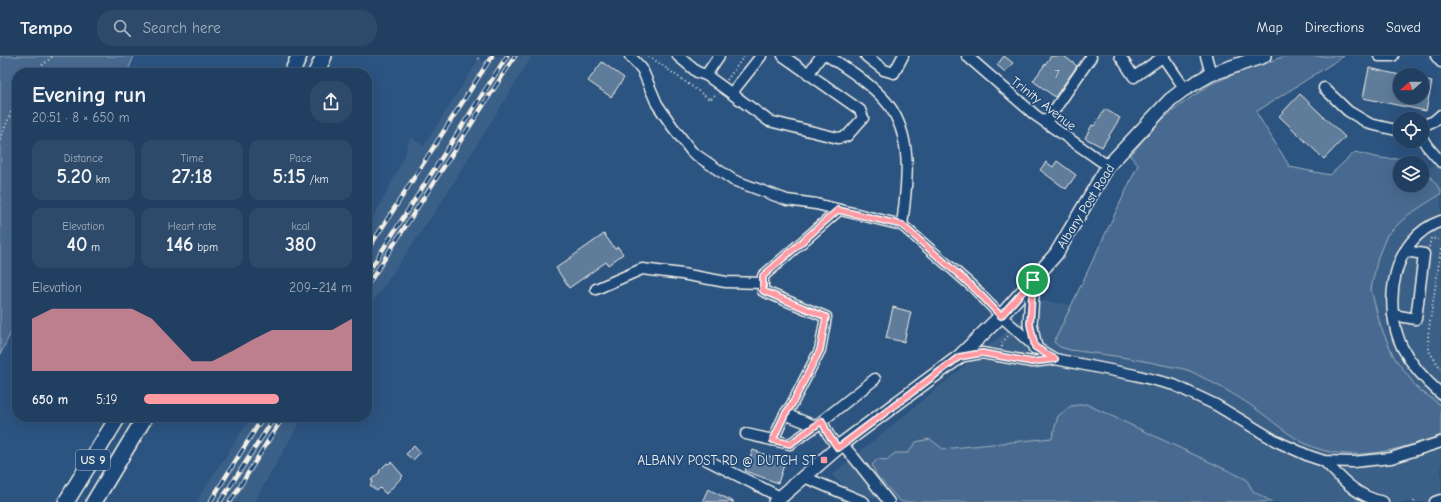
<!DOCTYPE html>
<meta charset="utf-8">
<style>
body{margin:0;font-family:"Comic Neue",sans-serif;background:#2d4a6a;color:#f1f3f6;height:100vh;display:flex;flex-direction:column;font-size:15px;white-space:nowrap}
*{box-sizing:border-box;margin:0}
p{font-size:13px;color:#a2afbd}
.icon{flex:none;width:22px;height:22px;fill:none;stroke:currentColor;stroke-width:2;stroke-linecap:round;stroke-linejoin:round}
.map{position:relative;flex:1;overflow:hidden}
.drawer{position:absolute;left:12px;top:12px;width:360px;height:354px;display:flex;flex-direction:column;background:#213f61;border-radius:16px;box-shadow:0 4px 16px #0002,0 0 0 1px #3e5876}
.drawer>*{flex:none}
.needle{width:26px;rotate:250deg}
.controls{position:absolute;left:1393px;top:12px;display:grid;gap:8px}
.controls a{display:grid;place-items:center;width:36px;height:36px;border-radius:50%;background:#213f61;box-shadow:0 4px 16px #0002,0 0 0 1px #3e5876;font-size:20px}
.pin{position:absolute;display:grid;place-items:center;width:34px;height:34px;color:#fff;margin:-17px;border:2px solid #fff;border-radius:50%;box-shadow:0 1px 4px #0007}
.round{display:grid;place-items:center;flex:none;width:42px;height:42px;border-radius:16px;background:#2d4a6a}
.overview{display:flex;align-items:center;justify-content:space-between;height:68px;padding:0 20px}
h1{font-size:22px;font-weight:700;line-height:30px}
.stats{display:grid;grid-template-columns:repeat(3,1fr);gap:6px;height:68px;padding:4px 20px}
.stats div{display:grid;align-content:center;border-radius:10px;background:#2d4a6a;text-align:center}
.stats b{font-size:20px;font-weight:700}
.stats small{font-size:11px;font-weight:400}
.stats p{font-size:11px}
.chart{height:112px;padding:8px 20px}
.chart p{display:flex;justify-content:space-between}
.chart svg{width:100%;height:72px;margin-top:4px;fill:#ff9aa2;opacity:.7}
ul{padding:0 20px;list-style:none;font-size:13px}
li{display:grid;grid-template-columns:64px 48px 1fr;align-items:center;height:30px}
li i{height:10px;border-radius:5px;background:#ff9aa2}
header{display:flex;align-items:center;gap:24px;box-sizing:border-box;height:56px;padding:0 20px;background:#213f61;border-bottom:1px solid #3e5876}
header strong{font-size:19px}
nav{display:flex;gap:22px;margin-inline-start:auto;font-size:14px}
.search{width:280px;height:36px;background:#2d4a6a;display:flex;align-items:center;gap:10px;box-sizing:border-box;padding:0 14px;border-radius:16px;color:#a2afbd;font-size:15px}
.map>svg:first-child{display:block}
</style>
<header>
<strong>Tempo</strong>
<div class="search"><svg class="icon" aria-label="search" viewBox="0 0 24 24"><circle cx="10" cy="10" r="6"/><path d="M15 15l6 6"/></svg>Search here</div>
<nav><a>Map</a><a>Directions</a><a>Saved</a></nav>
</header>
<div class="map">
<svg width="1441" height="446" viewBox="0 0 1441 446">
<rect width="100%" height="100%" fill="#2c5481"/>
<filter id="ink" filterUnits="userSpaceOnUse"><feTurbulence type="fractalNoise" baseFrequency=".025" numOctaves="2"/><feDisplacementMap in="SourceGraphic" scale="8" xChannelSelector="R" yChannelSelector="G"/><feConvolveMatrix kernelMatrix="1 2 1 2 8 2 1 2 1" color-interpolation-filters="sRGB"/></filter>
<g filter="url(#ink)">
<g fill="#3b6088">
<path d="M488 0H532L437 153 367 254V171L387 137 405 98 410 81 424 90 479 3 484 6Z"/>
<path d="M1441 107V446H886L846 432 832 419 1043 245 1151 261 1400 129H1422V114Z"/>
<path d="M251 361H303L254 446H196Z"/>
</g>
<g fill="#496b90" stroke="#9eaebc">
<path d="M0 0H134L127 17H17V264L0 299Z"/>
<path d="M1285 0H1344L1256 56 1290 111 1330 119 1355 96C1373 100 1394 108 1411 98L1419 107H1400V129H1422V111L1441 134V138L1408 159 1387 179 1378 201 1371 233 1380 269 1394 301 1417 332 1441 349V379C1400 394 1350 408 1308 389 1289 380 1273 365 1256 353 1235 338 1212 326 1190 315 1182 312 1172 311 1163 309 1132 302 1101 298 1070 294L1060 291 1054 286 1138 109 1130 100 1156 68 1190 42 1211 28 1242 15Z"/>
<path d="M1086 348 1246 423 1253 435 1272 446H901L877 420 872 409 878 403 887 404 895 397H908L916 386 930 383 943 393 1052 382 1058 360 1071 350Z"/>
</g>
<g fill="#5e7b9a" stroke="#f4f1e8">
<path d="M1004 0 1013 7 1005 16 997 9Z"/>
<path d="M1051 0H1064L1077 10 1055 41 1033 25Z"/>
<path d="M602 6 624 22 611 41 588 25Z"/>
<path d="M1369 12 1400 19V41H1422V24L1432 26 1426 55 1363 42Z"/>
<path d="M1300 38 1345 81 1324 103 1279 60Z"/>
<path d="M1105 53 1120 62 1102 91 1085 82 1092 69 1094 70Z"/>
<path d="M1057 105 1076 119 1066 133 1040 114 1046 106 1053 111Z"/>
<path d="M604 178 615 193 618 191 623 198 608 209 606 206 569 232 556 212Z"/>
<path d="M893 251 911 256 904 286 886 282Z"/>
<path d="M414 390 420 397 413 404 406 398Z"/>
<path d="M753 394 785 406 778 427 745 415Z"/>
<path d="M391 406 403 420 386 438 380 432 377 435 370 429 373 425 371 424 380 416 379 415 387 407 389 408Z"/>
<path d="M708 433 734 446H702Z"/>
</g>
<g fill="none" stroke-linecap="round" stroke-linejoin="round">
<defs>
<g id="minor">
<path d="M630 0 642 13 657 48 672 70 692 96 733 124 787 144 816 148 902 169"/>
<path d="M678 0 697 16 706 19 719 0"/>
<path d="M761 0 734 34 735 40 769 65 838 82 847 80 863 62 860 54 783 0"/>
<path d="M828 0C848 13 873 29 888 48 914 82 907 129 902 169L973 231 1001 260 1035 291 1055 303 1135 319 1174 329 1216 349 1276 385 1309 400 1324 405 1353 406 1391 402 1441 386"/>
<path d="M866 0 884 14 894 17 903 0"/>
<path d="M967 0 1035 59 1108 110"/>
<path d="M1120 0 1134 21 1164 0"/>
<path d="M1206 0 1211 18"/>
<path d="M1379 0H1393"/>
<path d="M1436 0 1441 6"/>
<path d="M1163 1 1185 33"/>
<path d="M809 17 821 0"/>
<path d="M706 19 735 40"/>
<path d="M1324 32 1348 55 1370 68 1396 74H1400"/>
<path d="M1046 66 1091 1"/>
<path d="M1422 70 1434 65 1441 59"/>
<path d="M1422 82 1427 90 1441 106"/>
<path d="M1441 165C1392 182 1382 248 1402 291 1412 310 1425 324 1441 338"/>
<path d="M596 233 642 213 682 218 726 226 763 227"/>
<path d="M1393 259 1416 263 1424 198 1405 195"/>
<path d="M959 301 982 297 1032 306 1055 303"/>
<path d="M815 370 785 358 791 350 820 294 826 261 763 235V220L839 154"/>
<path d="M746 378 790 388 819 368"/>
<path d="M773 384 785 358"/>
<path d="M842 388 855 403 889 446"/>
<path d="M838 392 828 378 822 365 875 323"/>
<path d="M707 404 780 441"/>
<path d="M1324 405C1342 423 1356 440 1383 446"/>
<path d="M804 421 864 446"/>
<path d="M1435 446 1441 444"/>
</g>
<g id="major">
<path d="M1033 224 1030 268 1035 291"/>
<path d="M775 446 842 388 959 301 1001 260 1056 198 1108 110 1170 44 1183 34 1211 18 1264 0"/>
</g>
<g id="highway">
<path d="M292 17 299 0"/>
<path d="M316 17 324 0"/>
<path d="M66 446 118 361"/>
<path d="M94 446 145 361"/>
</g>
</defs>
<use href="#minor" stroke="#f4f1e8" stroke-width="13"/>
<use href="#major" stroke="#f4f1e8" stroke-width="16"/>
<use href="#highway" stroke="#f4f1e8" stroke-width="18"/>
<g stroke="#f4f1e8" stroke-width="2" stroke-dasharray="1 3" stroke-linecap="butt">
<path d="M649 0 708 42 711 43 716 38"/>
<path d="M478 3 480 0"/>
<path d="M33 17 53 0"/>
<path d="M727 24 744 0"/>
<path d="M0 83 17 42"/>
<path d="M1429 191 1431 182 1441 184"/>
<path d="M1441 193 1428 279 1429 295 1441 313"/>
<path d="M1002 291V287L1008 280"/>
<path d="M1414 446 1415 444"/>
</g>
<use href="#minor" stroke="#1f4a7a" stroke-width="10"/>
<use href="#major" stroke="#1f4a7a" stroke-width="13"/>
<use href="#highway" stroke="#1f4a7a" stroke-width="15"/>
<defs>
<g id="rail">
<path d="M367 195 492 0"/>
<path d="M367 218 507 0"/>
<path d="M367 230 515 0"/>
<path d="M210 446 263 361"/>
<path d="M220 446 275 361"/>
<path d="M230 446 283 361"/>
</g>
</defs>
<use href="#rail" stroke="#f4f1e8" stroke-width="4.5"/>
<use href="#rail" stroke="#1f4a7a" stroke-width="3" stroke-dasharray="9" stroke-linecap="butt"/>
</g>
</g>
<g fill="none" stroke-linecap="round" stroke-linejoin="round" filter="url(#ink)">
<defs>
<path id="route" d="M838 154 902 169 974 232 1001 260 1033 224 1030 268 1035 291 1055 303 1032 306 982 297 959 301 838 392 828 378 822 365 790 388 773 384 785 358 791 350 820 294 826 261 763 235V220Z"/>
</defs>
<use href="#route" stroke="#fff" stroke-width="8"/>
<use href="#route" stroke="#ff9aa2" stroke-width="5"/>
</g>
<rect fill="#ff9aa2" stroke="#1f4a7a" stroke-width="1.5" x="820" y="400" width="8" height="8" rx="2"/>
<g text-anchor="middle" stroke-width="3.5" stroke-linejoin="round" paint-order="stroke">
<g font-size="11" fill="#ced4d4">
<text x="1057" y="22">7</text>
</g>
<rect fill="#1f4a7a" stroke="#b4bfc7" stroke-width="1" x="76" y="394" width="34" height="20" rx="3"/>
<g font-size="12" font-weight="bold" fill="#f4f1e8">
<text x="93" y="408">US 9</text>
</g>
<g font-size="13" fill="#f4f1e8" stroke="#1f4a7a">
<text transform="translate(1044 47) rotate(38)" y="5">Trinity Avenue</text>
<text transform="translate(1085 150) rotate(-58)" y="5">Albany Post Road</text>
</g>
<g font-size="13" fill="#f4f1e8" stroke="#1f4a7a" text-anchor="end">
<text x="816" y="409">ALBANY POST RD @ DUTCH ST</text>
</g>
</g>
</svg>
<div class="controls">
<a><svg class="needle" viewBox="-14 -14 28 28"><path d="M0-13l5 13h-10z" fill="#e53935"/><path d="M0 13l5-13h-10z" fill="#a2afbd"/></svg></a>
<a><svg class="icon" aria-label="locate" viewBox="0 0 24 24"><circle cx="12" cy="12" r="6"/><path d="M12 2v4M12 18v4M2 12h4M18 12h4"/></svg></a>
<a><svg class="icon" aria-label="layers" viewBox="0 0 24 24"><path d="M12 4l9 5-9 5-9-5zM3 14l9 5 9-5"/></svg></a>
</div>
<div class="pin" style="left:1033px;top:224px;background:#1e9e55"><svg class="icon" aria-label="arrive" viewBox="0 0 24 24"><path d="M6 21V4h12l-3 4 3 4H6"/></svg></div>
<section class="drawer">
<div class="overview"><div><h1>Evening run</h1><p>20:51 · 8 × 650 m</p></div><a class="round"><svg class="icon" aria-label="share" viewBox="0 0 24 24"><path d="M12 15V3M7 8l5-5 5 5M5 13v7h14v-7"/></svg></a></div>
<div class="stats">
<div><p>Distance</p><b>5.20<small> km</small></b></div>
<div><p>Time</p><b>27:18</b></div>
<div><p>Pace</p><b>5:15<small> /km</small></b></div>
</div>
<div class="stats">
<div><p>Elevation</p><b>40<small> m</small></b></div>
<div><p>Heart rate</p><b>146<small> bpm</small></b></div>
<div><p>kcal</p><b>380</b></div>
</div>
<div class="chart"><p><span>Elevation</span>209–214 m</p>
<svg viewBox="0 0 160 44" preserveAspectRatio="none"><path d="M0 44V12L10 6L20 6L30 6L40 6L50 6L60 12L70 25L80 38L90 38L100 32L110 25L120 19L130 19L140 19L150 19L160 12V44z"/></svg>
</div>
<ul>
<li><b>650 m</b>5:19<i style="width:65%"></i></li>
</ul>
</section>
</div>
